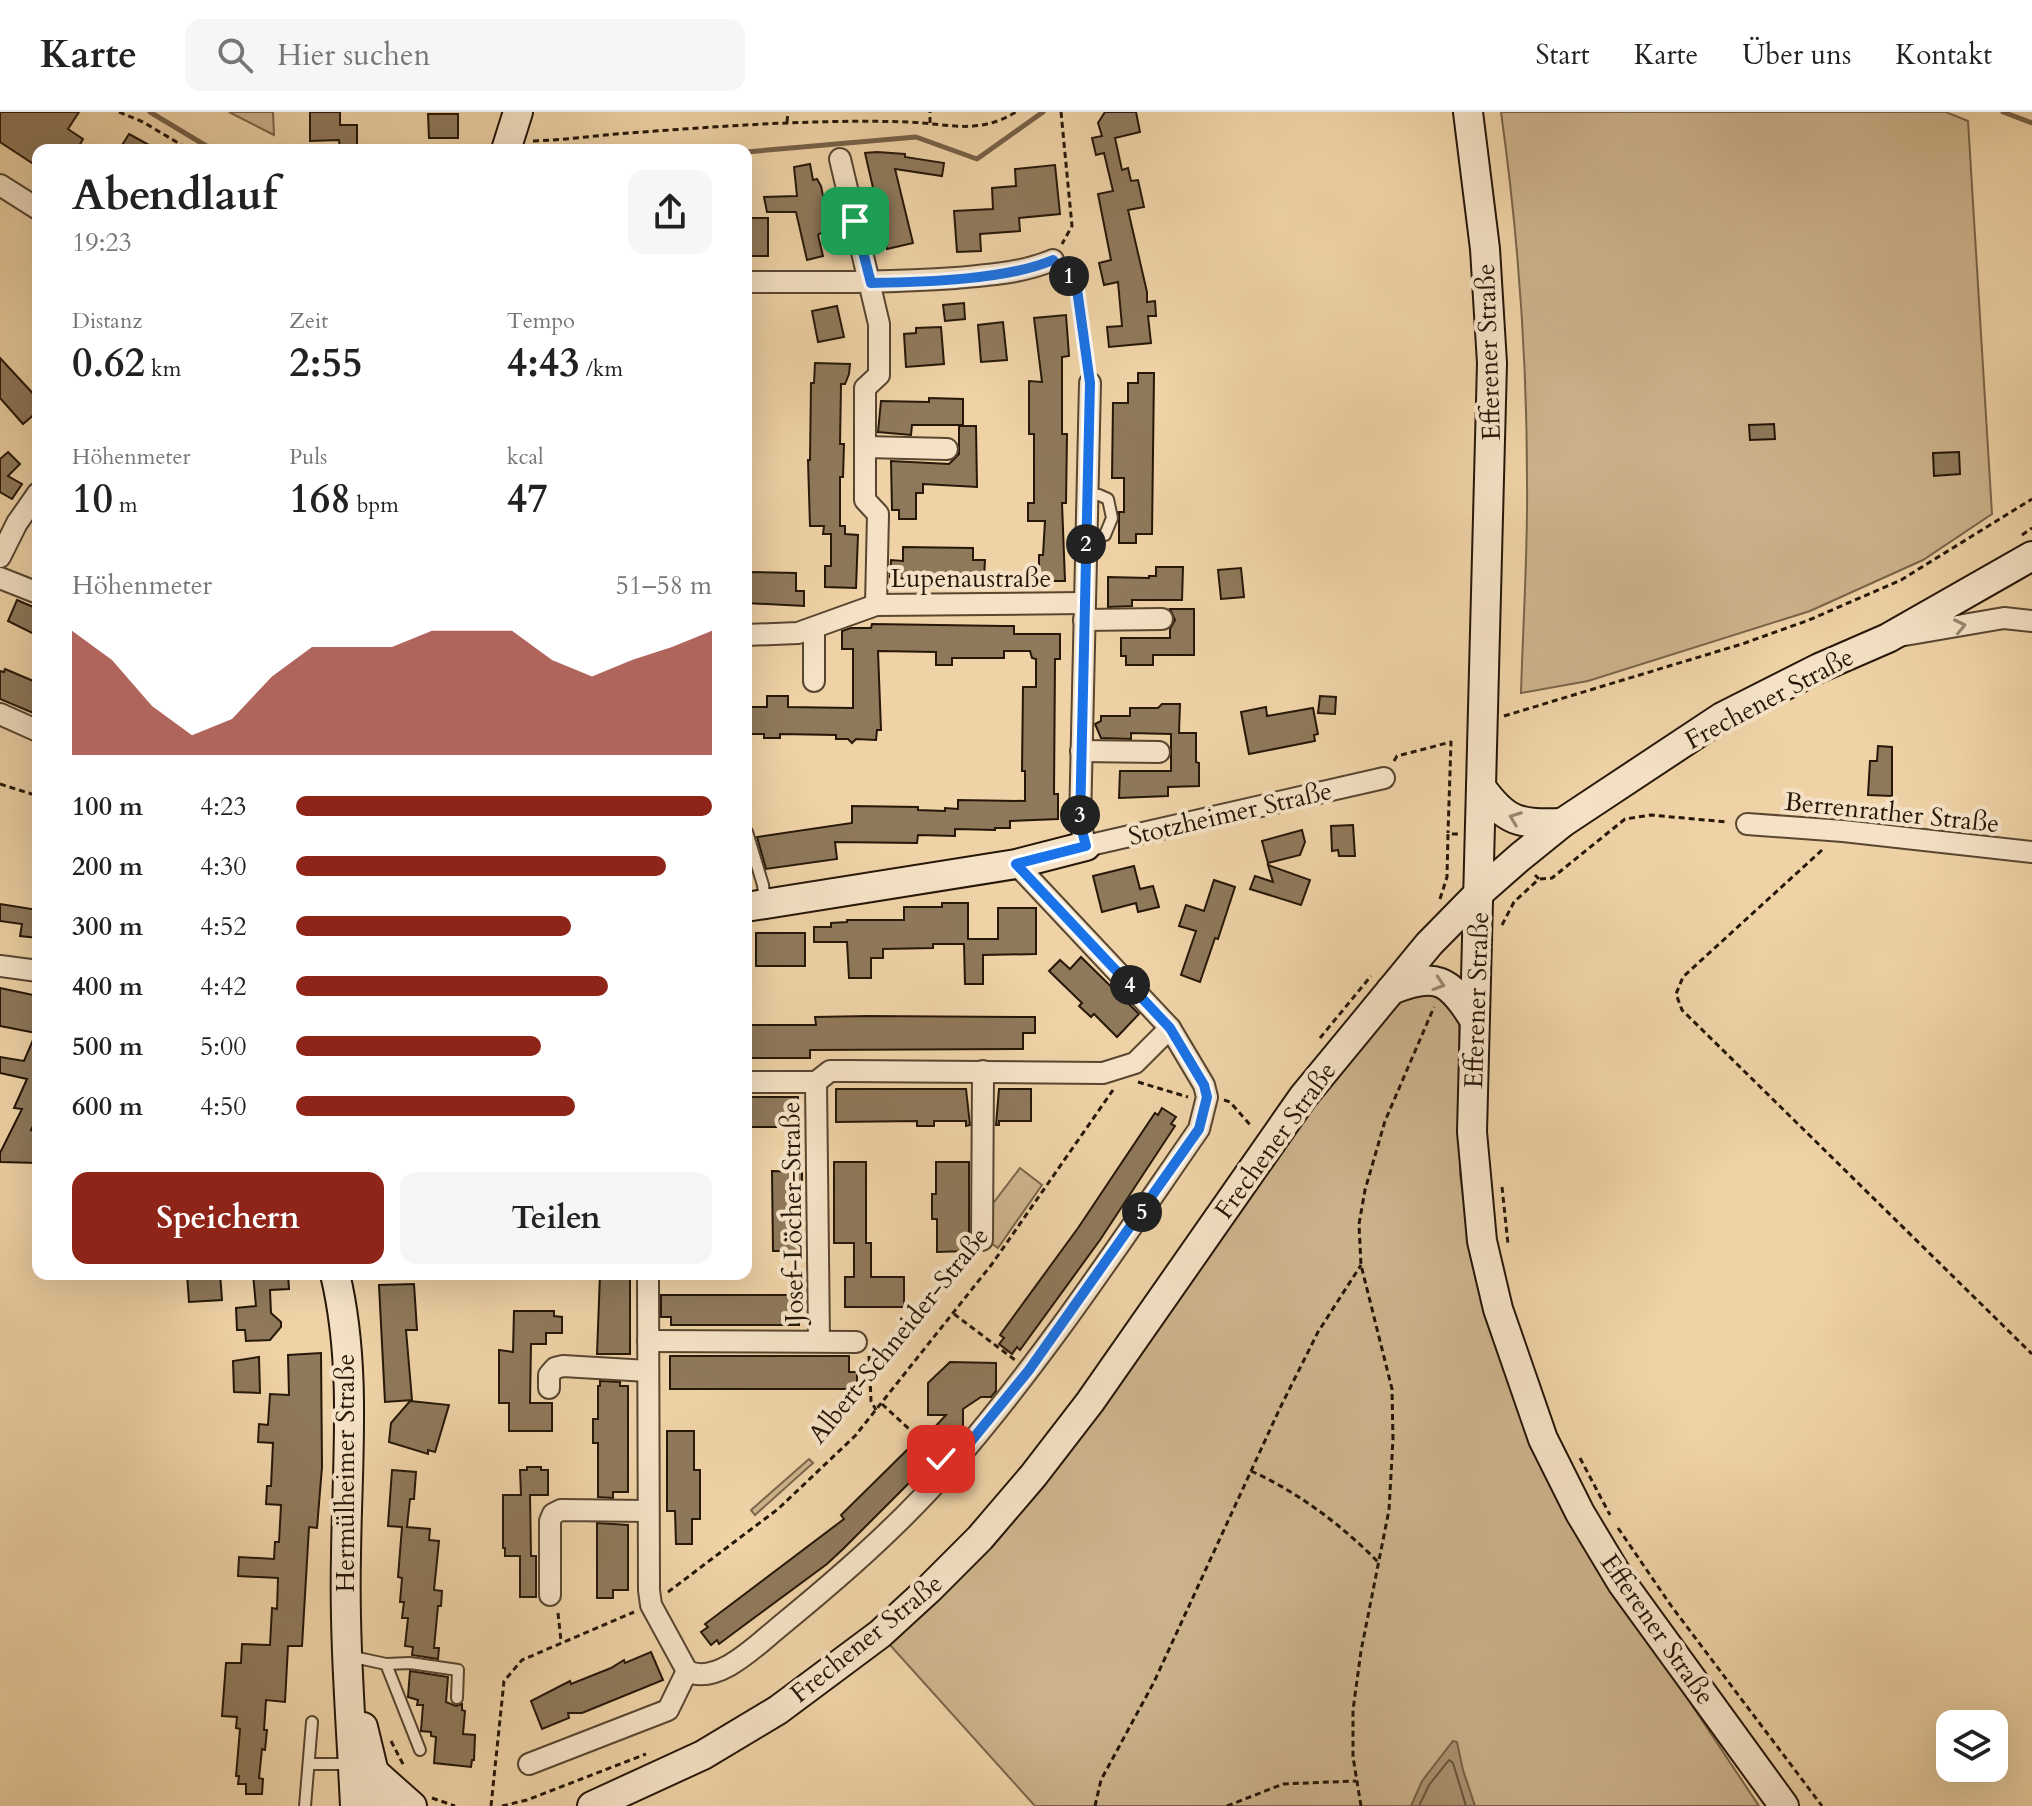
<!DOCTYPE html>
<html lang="de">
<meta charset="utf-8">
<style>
body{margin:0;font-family:Cardo,serif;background:#f6f6f6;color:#222;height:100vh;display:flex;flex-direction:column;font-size:30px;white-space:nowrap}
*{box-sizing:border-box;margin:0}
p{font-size:26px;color:#767676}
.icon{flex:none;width:44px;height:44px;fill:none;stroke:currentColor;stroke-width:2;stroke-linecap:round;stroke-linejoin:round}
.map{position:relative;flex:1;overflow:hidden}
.sheet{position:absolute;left:32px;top:32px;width:720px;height:1136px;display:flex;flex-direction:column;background:#fff;border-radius:16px;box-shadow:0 8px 32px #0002}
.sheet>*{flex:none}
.buttons{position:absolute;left:1936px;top:1598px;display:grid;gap:16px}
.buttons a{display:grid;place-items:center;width:72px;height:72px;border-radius:16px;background:#fff;box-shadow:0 8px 32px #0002;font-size:40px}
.pin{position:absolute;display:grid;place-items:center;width:68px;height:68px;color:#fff;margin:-34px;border-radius:16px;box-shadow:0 4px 12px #0006}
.km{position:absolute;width:40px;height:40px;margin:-20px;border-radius:50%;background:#222;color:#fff;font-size:22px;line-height:40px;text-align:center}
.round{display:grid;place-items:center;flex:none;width:84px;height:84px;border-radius:16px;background:#f6f6f6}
.overview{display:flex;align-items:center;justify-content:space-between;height:136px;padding:0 40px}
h1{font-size:44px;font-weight:800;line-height:60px}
.stats{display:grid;grid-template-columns:repeat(3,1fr);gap:12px;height:136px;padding:8px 40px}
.stats div{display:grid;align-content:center}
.stats b{font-size:40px;font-weight:800}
.stats small{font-size:22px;font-weight:400}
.stats p{font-size:22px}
.chart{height:224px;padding:16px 40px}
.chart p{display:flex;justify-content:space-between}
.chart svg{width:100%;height:144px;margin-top:8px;fill:#8f2418;opacity:.7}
.button{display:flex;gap:16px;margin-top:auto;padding:16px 40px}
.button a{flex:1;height:92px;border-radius:16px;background:#8f2418;color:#fff;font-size:32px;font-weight:800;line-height:92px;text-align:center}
.button a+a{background:#f6f6f6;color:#222}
ul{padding:0 40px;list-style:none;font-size:26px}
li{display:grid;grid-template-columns:128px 96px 1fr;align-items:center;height:60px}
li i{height:20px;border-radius:10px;background:#8f2418}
header{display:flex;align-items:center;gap:48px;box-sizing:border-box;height:112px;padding:0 40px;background:#fff;border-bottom:2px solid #e0e0e0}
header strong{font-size:38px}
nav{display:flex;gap:44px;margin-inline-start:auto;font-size:28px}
.search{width:560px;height:72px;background:#f6f6f6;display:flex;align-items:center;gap:20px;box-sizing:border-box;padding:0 28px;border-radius:16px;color:#767676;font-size:30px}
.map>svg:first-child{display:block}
</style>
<header>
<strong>Karte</strong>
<div class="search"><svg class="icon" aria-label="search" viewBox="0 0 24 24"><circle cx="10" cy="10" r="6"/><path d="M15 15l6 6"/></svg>Hier suchen</div>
<nav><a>Start</a><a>Karte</a><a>Über uns</a><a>Kontakt</a></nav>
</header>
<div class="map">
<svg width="2032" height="1694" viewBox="0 0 2032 1694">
<rect width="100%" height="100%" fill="#efd3a7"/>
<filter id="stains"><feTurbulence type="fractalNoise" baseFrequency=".0025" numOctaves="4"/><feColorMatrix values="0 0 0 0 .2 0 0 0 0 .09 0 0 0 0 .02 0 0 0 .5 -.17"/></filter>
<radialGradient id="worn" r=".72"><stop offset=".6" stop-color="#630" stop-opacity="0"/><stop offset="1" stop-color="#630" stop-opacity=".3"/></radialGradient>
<g fill="#cdb38c" stroke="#7a654a" stroke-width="2">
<path d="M229 0H273L274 23Z"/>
<path d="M1501 0H1946L1968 9 1992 402 1923 448 1810 499 1588 569 1521 581C1523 510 1528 439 1527 369 1527 245 1518 122 1501 0Z"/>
<path d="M1423 879 1449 886 1459 908 1460 1062 1470 1135 1483 1194 1524 1308 1590 1440 1759 1694H1035L890 1533 988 1437 1062 1351 1114 1279 1313 989 1396 890Z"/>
<path d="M1020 1056 1042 1073 998 1136 991 1131V1094Z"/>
<path d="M809 1347 813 1351 755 1403 751 1398Z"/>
</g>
<path fill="#ab9371" stroke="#766147" stroke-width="2" d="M1453 1629 1457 1630 1463 1658 1475 1694H1411L1422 1669Z"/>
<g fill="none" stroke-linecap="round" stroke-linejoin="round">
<path stroke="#68553c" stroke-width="2" d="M1419 1694 1429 1673 1449 1648 1453 1651 1466 1694"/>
<g stroke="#766147" stroke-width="5">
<path d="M150 0 213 38"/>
<path d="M2003 0 2032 11"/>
<path d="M746 40 916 25 977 47 1043 0"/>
</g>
</g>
<g fill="#8f795b" stroke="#261708" stroke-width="2">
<path d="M0 0H79L68 17 83 27 77 38H38V55L0 30Z"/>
<path d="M310 0H340V13H357V36L340 37 339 28 310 29Z"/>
<path d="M1105 0H1136L1140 20 1115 26 1122 58 1128 56 1131 69 1138 68 1144 95 1128 98 1147 180V190L1155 189 1156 204H1148L1151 231 1109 235 1107 215 1122 214 1118 170 1104 173 1099 151 1111 148 1098 82 1113 79 1104 41 1096 43 1092 26 1102 24 1098 11Z"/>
<path d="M428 2H458V26H429Z"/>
<path d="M129 22 158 38H119Z"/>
<path d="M877 40 905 42V45L944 51 942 64 895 57 913 131 887 137 865 41Z"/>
<path d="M810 52 813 68 817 67 821 74 828 108 826 109 828 116 818 123 823 144 807 148 796 100H767L764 85 797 84 794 55Z"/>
<path d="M1055 53 1060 102 1019 106 1020 119 980 122 981 139 957 140 954 99 993 97 992 76 1016 74 1015 57Z"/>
<rect x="746" y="106" width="22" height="38"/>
<path d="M964 191 965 207 945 209 943 193Z"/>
<path d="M837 194 844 225 818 230 812 199Z"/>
<path d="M1066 203 1069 244 1062 245V322H1067L1066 391H1062L1065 469H1039V443H1043L1045 409H1028V391H1034V322H1029V269L1042 270 1034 206Z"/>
<path d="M1003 210 1007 248 981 250 978 213Z"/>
<path d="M941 215 944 252 906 255 904 222 916 221V216Z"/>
<path d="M0 246 38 287V299L23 312 0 286Z"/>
<path d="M815 251 850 252 849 262 845 272H841L840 332H844L843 365H840V414H845V422L858 423 856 476 825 475V454H831V422H823L824 414H810L808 348H810L811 271H814Z"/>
<path d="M1138 261H1154L1152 422H1136V431H1119V400H1124V366H1112L1113 291H1128V271H1138Z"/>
<path d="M929 286 963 287V313H912L911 323 878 320 881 289 929 290Z"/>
<path d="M1774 312 1775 327 1750 328 1749 313Z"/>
<path d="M959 314H976L977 375 923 372V381H916V407H899V398H892L891 349 949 352 959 342Z"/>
<path d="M8 340 20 352 8 364 22 372 12 387 0 380V347Z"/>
<path d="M1959 340 1960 362 1934 364 1933 341Z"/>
<path d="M903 435 973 436V448H985L984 465 972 464V468H931L918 470V468L890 465 891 448 903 449Z"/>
<path d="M1156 455H1183L1182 488H1132V494L1108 495V465L1149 466V464H1156Z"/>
<path d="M1241 456 1244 485 1221 487 1218 458Z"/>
<path d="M746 460 796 461V479H804V494L746 491Z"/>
<path d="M17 488 38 497V524L8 509Z"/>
<path d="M1170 497H1194V543H1153V553H1126V544H1121V526H1170V517L1175 508Z"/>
<path d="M872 512 1004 514H1014V522H1060V547H1055L1054 682H1058V707L1010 709V716H995V718L955 717V724L918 723 917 731 835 730 837 747 766 757 757 725 852 711V694L918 695V698L945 699V696L958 697V688L1025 689V659H1022L1023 575H1036V547L1032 546 1030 539H1004V546H952V553H936V540L878 539 881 618H877L876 628 856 627 852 631 848 627H836V623L780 622V626H764V622H746V595H767V584H788V595L853 596V537H842V519L851 516H871Z"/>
<path d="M5 557 38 571V603L0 587V559L4 560Z"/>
<path d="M1320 584 1336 585 1335 602 1318 601Z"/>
<path d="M1162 592H1180L1179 621H1196V650L1199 651V674L1168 675V684L1119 686 1120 659H1171V622L1131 621V627L1101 626 1095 612 1101 609V604H1130V596H1158Z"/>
<path d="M1266 595 1267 604 1313 596 1318 622 1314 623 1315 629 1249 642 1241 600Z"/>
<path d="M1878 634 1892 635V684L1868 683 1870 649H1877Z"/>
<path d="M1353 713 1355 744H1339L1338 738 1332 739 1331 714Z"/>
<path d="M1302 718 1305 730 1300 743 1268 751 1262 729Z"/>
<path d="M1268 753 1310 768 1301 793 1250 777 1255 764 1273 770Z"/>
<path d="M1134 754 1140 777 1153 774 1159 795 1138 800 1136 791 1102 800 1093 764Z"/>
<path d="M1214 768 1235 775 1218 827 1215 826 1200 870 1181 863 1196 819 1179 814 1186 793 1204 799Z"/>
<path d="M942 791H968V827H998V796H1036V842L983 843V872H965L964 832H933V836L883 837V846H871V866H849L847 830H814V815H831V811L847 810V808H904V795H942Z"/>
<path d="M0 792 38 798V826L20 824 22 812 0 809Z"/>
<rect x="756" y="821" width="49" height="33"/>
<path d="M1081 845 1139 902 1117 925 1094 902 1091 905 1079 894 1082 891 1049 859 1060 848 1070 857Z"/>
<path d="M0 876 38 884V1004L31 1018 38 1020V1051L0 1050V1041L22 997 14 996 27 967 0 961V945L24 949 36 921 0 914Z"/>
<path d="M868 904 1035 905V921H1023V937L810 938V946H746V913H816L815 905Z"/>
<path d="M836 977H966L970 1013 966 1014V1009H934V1014H917V1009L836 1010Z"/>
<path d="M999 977H1031V1009H999V1013H996Z"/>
<rect x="746" y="985" width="52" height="30"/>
<path d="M1162 996 1176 1005 1171 1012 1175 1014 1100 1128 1020 1238 1017 1235 1012 1242 999 1232 1004 1226 1000 1223 1078 1116 1155 1001 1158 1003Z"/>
<path d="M834 1050H866V1131H871V1165H904V1195H845V1165H854V1131H834Z"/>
<path d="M936 1050H969V1139L937 1140V1107H932V1082H936Z"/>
<path d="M772 1059 802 1060V1139H773Z"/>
<path d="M187 1162H220L222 1188 189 1190Z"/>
<path d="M253 1162H288L289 1177 270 1178 271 1201 281 1210V1215L270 1228 246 1229 245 1218H237L236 1196 256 1194Z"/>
<path d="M600 1162H630V1242H597Z"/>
<path d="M414 1172 417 1218H406L412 1288 385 1290 379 1173Z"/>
<path d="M661 1183H799V1213H671V1205H661Z"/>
<path d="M514 1199H554V1204L562 1205V1221H546V1232H531L530 1291H552V1319H509V1291H499V1238L513 1240Z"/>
<path d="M321 1241 322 1355 317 1416 309 1415 302 1534H288L285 1590 266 1588 264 1618H267L265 1638 262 1637 259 1666 263 1667 262 1682H246V1672H238L239 1664H236L240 1617 236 1616 237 1605 222 1604 226 1551H241L242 1532 270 1533 272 1496 277 1497 278 1466 238 1464 239 1445 274 1447 275 1430H279L281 1393 266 1392 267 1374H271L273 1331 258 1330 259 1312 268 1313 270 1282 289 1283 288 1243Z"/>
<path d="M670 1244H849V1260H857V1277H670Z"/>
<path d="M259 1245 260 1281 234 1280 233 1249Z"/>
<path d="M950 1250 996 1251V1279L991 1285H981L963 1297V1318H932L946 1303H928V1271Z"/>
<path d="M600 1269 620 1270V1274H628V1380H613V1386L598 1385V1331H593V1307H598V1274H600Z"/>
<path d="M410 1289 449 1293 435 1340 428 1338V1342L389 1330 391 1311Z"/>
<path d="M667 1319H694V1358H700V1407H692V1432H676L675 1399H667Z"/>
<path d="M918 1333 930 1344 924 1350 927 1353 843 1437 827 1452 731 1523 719 1532 717 1528 711 1533 701 1520 708 1515 705 1512 844 1407 841 1403 910 1335 913 1338Z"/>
<path d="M527 1355H541V1358H548V1383H530L531 1444H536V1485H520V1444H505V1436H503V1383H521L520 1358H527Z"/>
<path d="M392 1358 416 1360 414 1387H410L407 1415 430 1417 429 1428 439 1429 434 1478 442 1479 441 1494H438L434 1536H439L438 1547 412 1543 413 1535 405 1534 408 1506H402L404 1490H400L402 1466 398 1465 402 1415 388 1414Z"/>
<path d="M597 1411 628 1413V1478H613V1486H597Z"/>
<path d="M651 1540 663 1568 582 1601H568L569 1606 542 1617 531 1589 570 1569 571 1572 611 1556 624 1548 625 1551Z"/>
<path d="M410 1559 448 1565 446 1590 456 1594 462 1592V1598L465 1599 463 1622 475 1623 474 1648H472L471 1655 434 1651 436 1625 431 1624V1620L421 1619 423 1593H417L418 1588 408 1585Z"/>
</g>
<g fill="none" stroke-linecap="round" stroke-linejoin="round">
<defs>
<g id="lane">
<path d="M1086 426 1105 423 1112 406 1108 387 1099 383 1087 382"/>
<path d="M747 720 763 773 765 790"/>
<path d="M349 1544 386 1552 420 1638"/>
<path d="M386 1552 410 1551 458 1558 457 1586"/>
<path d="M309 1652H351"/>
<path d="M305 1694 312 1610"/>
</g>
<g id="street">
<path d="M840 47 879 212V263L865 276V388L878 402 876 493 1084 491"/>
<path d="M0 73 38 97"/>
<path d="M746 170C816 170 886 171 956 166 990 163 1022 161 1053 148"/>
<path d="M1090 271 1080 711 1086 734 1384 666"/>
<path d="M866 335 947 337"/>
<path d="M0 445 17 411 38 381"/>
<path d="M0 466 38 481"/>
<path d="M1084 508 1162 507"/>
<path d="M814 517V569"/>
<path d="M746 523 798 521 876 493"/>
<path d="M1899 524 2004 506 2032 509"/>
<path d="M0 602 38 619"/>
<path d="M1081 639 1159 640"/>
<path d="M1747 712 1843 719 2032 740"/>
<path d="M0 854 38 859"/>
<path d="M746 970H816L830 959H846L1103 961 1135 951 1170 916"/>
<path d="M816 970 819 1229"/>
<path d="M982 1128 983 959"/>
<path d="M648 1162 649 1478 651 1493 687 1559"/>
<path d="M648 1229 856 1230"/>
<path d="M549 1276V1263L555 1256 563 1254 648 1259"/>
<path d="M550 1483V1409L553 1402 561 1398 648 1399"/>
<path d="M687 1559C717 1574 757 1533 779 1515 840 1465 900 1413 951 1354 1043 1248 1120 1131 1199 1017L1207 985 1204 973 1170 916 1016 752"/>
<path d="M529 1652 668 1598 687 1559"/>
</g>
<g id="secondary">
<path d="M1468 0 1485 137 1492 251 1472 1020 1482 1129 1498 1197 1543 1327 1580 1401 1622 1471 1784 1694"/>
<path d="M506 38 518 0"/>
<path d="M1481 675C1507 711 1519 712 1562 711"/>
<path d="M746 795 1016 752 1086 734"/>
<path d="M1391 878C1436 860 1449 867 1473 906"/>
<path d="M335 1162C357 1253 347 1350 346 1443 344 1527 351 1610 355 1694"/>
<path d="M363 1615 382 1694"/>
<path d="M376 1662 412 1694"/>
<path d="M592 1694 703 1643 778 1598 880 1522 928 1478 980 1426 1033 1364 1090 1290 1303 985 1429 832 1479 781 1520 745 1562 711 1722 605 1819 556 1888 526 2032 444"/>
</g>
</defs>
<use href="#lane" stroke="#584630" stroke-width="14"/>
<use href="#street" stroke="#584630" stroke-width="24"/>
<use href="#secondary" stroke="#261708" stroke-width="32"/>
<g stroke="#261708" stroke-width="3" stroke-dasharray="6 4" stroke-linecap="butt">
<path d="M119 0 143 10 190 38"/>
<path d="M1061 0 1072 114 1062 132"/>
<path d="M787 10 788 0"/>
<path d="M930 11V0"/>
<path d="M533 29C566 28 598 23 630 21 723 14 816 7 910 10 950 12 978 23 1016 0"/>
<path d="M1065 160 1077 177 1087 252"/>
<path d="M2022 423 2032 416"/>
<path d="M1504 604 1742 532 1809 508 1901 468 2032 387"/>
<path d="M1394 649 1397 644 1451 630 1448 721"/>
<path d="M0 672 38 684"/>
<path d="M1822 738 1683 865 1676 882 1682 898 2032 1242"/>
<path d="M1540 767 1552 766 1625 707 1651 703 1727 710"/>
<path d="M1440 787 1447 765 1448 722H1459"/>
<path d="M1502 813 1514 790 1539 767 1535 763"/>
<path d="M1320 926 1371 864"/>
<path d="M1138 970 1188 985"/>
<path d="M1224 988 1230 990 1252 1015"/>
<path d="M1502 1075 1508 1132"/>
<path d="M954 1202 1015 1248"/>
<path d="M869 1244 871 1289 876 1298"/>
<path d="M882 1292 935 1341"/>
<path d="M1580 1346 1610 1403"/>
<path d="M1251 1359C1298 1380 1343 1414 1379 1451"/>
<path d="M1618 1416 1672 1495 1822 1694"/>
<path d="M668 1480 778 1397 855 1324 992 1152 1113 978"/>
<path d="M558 1501 561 1529"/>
<path d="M391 1629 404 1654"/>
<path d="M432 1686 455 1694"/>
<path d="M491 1694 504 1569 522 1548 634 1500"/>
<path d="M502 1694 527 1688 646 1642"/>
<path d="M1095 1694 1101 1668 1154 1570 1280 1296 1318 1220 1361 1153"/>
<path d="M1227 1694 1283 1672 1356 1669"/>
<path d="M1361 1694 1353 1645V1598L1361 1539 1389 1398 1393 1327 1392 1277 1361 1153 1359 1112 1365 1078 1385 1009 1434 895"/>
</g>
<use href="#lane" stroke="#f5e2c6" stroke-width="10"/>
<use href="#street" stroke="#f5e2c6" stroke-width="20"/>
<use href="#secondary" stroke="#f5e2c6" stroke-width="28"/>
</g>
<defs><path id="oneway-chevron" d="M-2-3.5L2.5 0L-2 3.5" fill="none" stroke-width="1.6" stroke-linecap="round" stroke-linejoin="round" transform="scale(2)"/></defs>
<g stroke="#988770">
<use href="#oneway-chevron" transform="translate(1960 514) rotate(-12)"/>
<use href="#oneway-chevron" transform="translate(1515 706) rotate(-159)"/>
<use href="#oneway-chevron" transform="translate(1439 872) rotate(18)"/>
</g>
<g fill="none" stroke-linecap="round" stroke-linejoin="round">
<defs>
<path id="route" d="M855 109 871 171C924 170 1006 168 1053 148L1077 177 1090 271 1080 711 1086 734 1016 752 1170 916 1204 973 1207 985 1199 1017 1029 1258 950 1355 941 1347"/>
</defs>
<use href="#route" stroke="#fff" stroke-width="16"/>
<use href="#route" stroke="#1a73e8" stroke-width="10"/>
</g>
<g text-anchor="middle" stroke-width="8" stroke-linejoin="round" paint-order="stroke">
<g font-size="26" fill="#261708" stroke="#f5e2c6">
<text transform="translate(1488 240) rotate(-92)" y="9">Efferener Straße</text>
<text x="971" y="475">Lupenaustraße</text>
<text transform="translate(1769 586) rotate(-28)" y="9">Frechener Straße</text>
<text transform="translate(1892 700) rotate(6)" y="9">Berrenrather Straße</text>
<text transform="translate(1230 701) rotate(-13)" y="9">Stotzheimer Straße</text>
<text transform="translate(1476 888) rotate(-88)" y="9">Efferener Straße</text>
<text transform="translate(1275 1028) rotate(-54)" y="9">Frechener Straße</text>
<text transform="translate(792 1100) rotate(-91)" y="9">Josef-Löcher-Straße</text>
<text transform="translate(898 1223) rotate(-51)" y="9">Albert-Schneider-Straße</text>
<text transform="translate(345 1361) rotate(-90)" y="9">Hermülheimer Straße</text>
<text transform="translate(1658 1517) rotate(55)" y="9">Efferener Straße</text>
<text transform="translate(866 1526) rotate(-39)" y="9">Frechener Straße</text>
</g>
</g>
<rect width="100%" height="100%" filter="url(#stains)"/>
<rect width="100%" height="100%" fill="url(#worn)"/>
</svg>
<div class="buttons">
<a><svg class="icon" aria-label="layers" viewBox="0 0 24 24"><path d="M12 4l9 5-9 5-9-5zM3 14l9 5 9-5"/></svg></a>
</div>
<div class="pin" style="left:855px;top:109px;background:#1e9e55"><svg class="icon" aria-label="arrive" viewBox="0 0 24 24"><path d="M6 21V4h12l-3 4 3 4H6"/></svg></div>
<div class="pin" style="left:941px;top:1347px;background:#d93025"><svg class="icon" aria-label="check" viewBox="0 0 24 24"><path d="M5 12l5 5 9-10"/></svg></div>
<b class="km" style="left:1069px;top:164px">1</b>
<b class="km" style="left:1086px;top:432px">2</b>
<b class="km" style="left:1080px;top:703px">3</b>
<b class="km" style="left:1130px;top:873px">4</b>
<b class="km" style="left:1142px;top:1100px">5</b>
<section class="sheet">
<div class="overview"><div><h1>Abendlauf</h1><p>19:23</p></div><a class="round"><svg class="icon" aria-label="share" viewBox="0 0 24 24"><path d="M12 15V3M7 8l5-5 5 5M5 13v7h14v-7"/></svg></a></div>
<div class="stats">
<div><p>Distanz</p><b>0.62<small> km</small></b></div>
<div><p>Zeit</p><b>2:55</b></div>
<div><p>Tempo</p><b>4:43<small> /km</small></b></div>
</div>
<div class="stats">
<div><p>Höhenmeter</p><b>10<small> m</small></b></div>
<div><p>Puls</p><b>168<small> bpm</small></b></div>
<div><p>kcal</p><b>47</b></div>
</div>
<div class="chart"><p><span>Höhenmeter</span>51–58 m</p>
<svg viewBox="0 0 160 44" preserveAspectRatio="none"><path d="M0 44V6L10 15L20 29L30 38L40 33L50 20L60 11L70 11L80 11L90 6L100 6L110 6L120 15L130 20L140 15L150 11L160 6V44z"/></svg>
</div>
<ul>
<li><b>100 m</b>4:23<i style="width:100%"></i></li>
<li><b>200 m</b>4:30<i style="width:89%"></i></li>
<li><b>300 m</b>4:52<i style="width:66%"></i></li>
<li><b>400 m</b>4:42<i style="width:75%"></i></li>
<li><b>500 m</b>5:00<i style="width:59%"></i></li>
<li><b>600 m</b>4:50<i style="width:67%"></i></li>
</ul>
<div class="button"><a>Speichern</a><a>Teilen</a></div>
</section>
</div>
